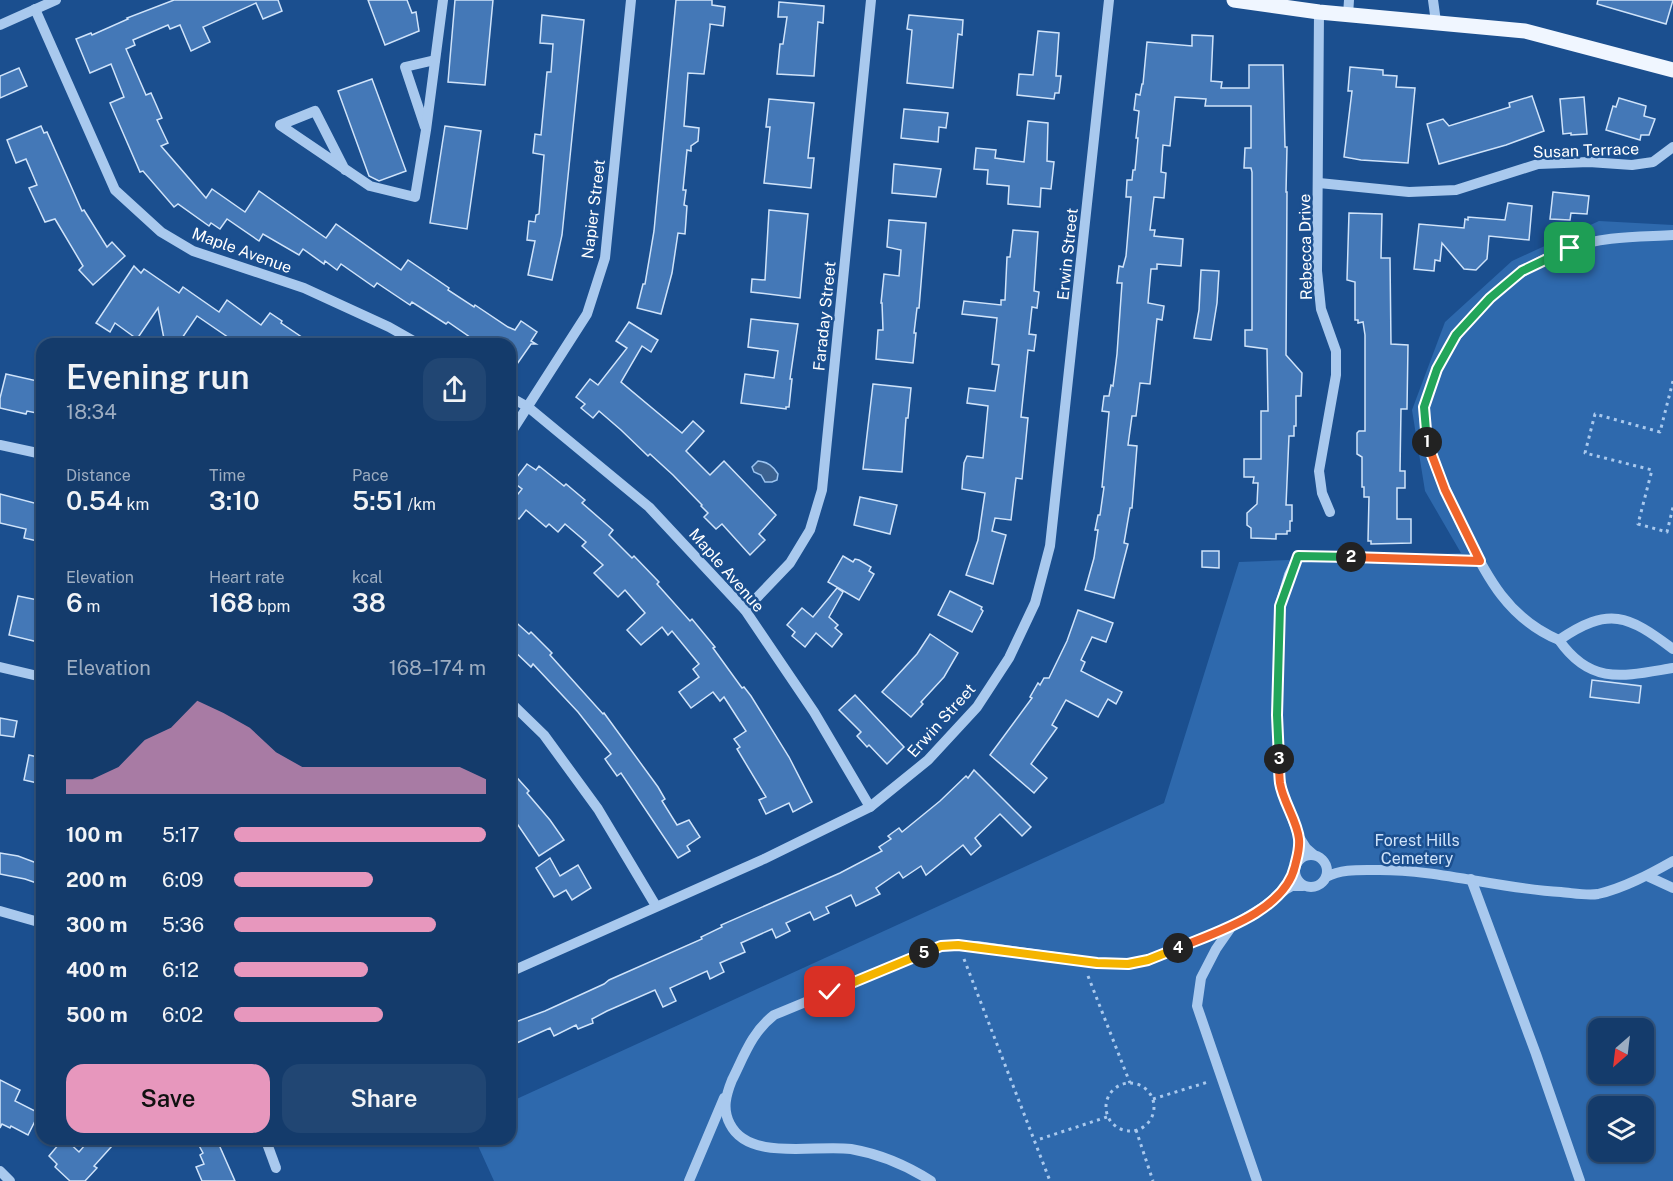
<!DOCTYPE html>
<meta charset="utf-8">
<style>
body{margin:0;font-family:"Public Sans",sans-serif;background:#214673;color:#f1f3f6;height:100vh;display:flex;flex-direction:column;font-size:22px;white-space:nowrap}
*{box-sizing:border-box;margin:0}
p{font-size:20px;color:#9dadc1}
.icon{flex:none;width:33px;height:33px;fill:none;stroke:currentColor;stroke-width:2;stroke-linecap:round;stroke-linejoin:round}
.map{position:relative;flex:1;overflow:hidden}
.panel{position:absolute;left:36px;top:338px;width:480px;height:807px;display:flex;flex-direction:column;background:#143b6b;border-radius:18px;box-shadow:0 2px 4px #0004,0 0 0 2px #33557e}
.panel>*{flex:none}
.needle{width:39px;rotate:208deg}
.buttons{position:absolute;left:1588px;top:1018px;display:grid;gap:12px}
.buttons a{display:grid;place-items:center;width:66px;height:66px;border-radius:12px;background:#143b6b;box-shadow:0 2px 4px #0004,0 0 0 2px #33557e;font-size:30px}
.pin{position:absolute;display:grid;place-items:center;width:51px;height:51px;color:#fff;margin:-26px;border-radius:12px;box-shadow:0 3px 9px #0006}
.km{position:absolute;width:30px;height:30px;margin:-15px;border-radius:50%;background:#222;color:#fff;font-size:16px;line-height:30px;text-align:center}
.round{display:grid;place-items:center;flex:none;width:63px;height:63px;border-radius:18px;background:#214673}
.overview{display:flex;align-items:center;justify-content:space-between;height:102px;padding:0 30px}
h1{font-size:33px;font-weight:600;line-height:45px}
.figures{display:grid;grid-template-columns:repeat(3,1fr);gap:9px;height:102px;padding:6px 30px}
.figures div{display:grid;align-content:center}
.figures b{font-size:26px;font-weight:600}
.figures small{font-size:16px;font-weight:400}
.figures p{font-size:16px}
.chart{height:168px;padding:12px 30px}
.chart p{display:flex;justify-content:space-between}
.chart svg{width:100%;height:108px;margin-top:6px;fill:#e797bd;opacity:.7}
.primary-button{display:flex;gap:12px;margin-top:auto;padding:12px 30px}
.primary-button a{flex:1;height:69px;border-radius:18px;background:#e797bd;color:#111;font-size:24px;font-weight:600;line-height:69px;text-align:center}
.primary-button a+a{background:#214673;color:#f1f3f6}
ul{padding:0 30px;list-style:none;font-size:20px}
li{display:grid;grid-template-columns:96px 72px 1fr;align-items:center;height:45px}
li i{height:15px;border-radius:8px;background:#e797bd}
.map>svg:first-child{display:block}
</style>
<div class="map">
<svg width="1673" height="1181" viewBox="0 0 1673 1181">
<rect width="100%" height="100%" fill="#1b4f8f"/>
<path fill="#2e69ad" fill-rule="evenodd" d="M1599 221 1673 225V1181H494L475 1139 510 1138V1102L1164 803 1239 562 1461 553 1425 491 1412 410 1445 322 1512 261ZM1599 1029H1644V1074H1599ZM1599 1107H1644V1152H1599Z"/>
<path fill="#3c6290" stroke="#9cc4f0" stroke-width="1.5" d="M758 461C768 462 773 466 778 474L777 480 772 482H765L761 475 754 472 752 467Z"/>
<g fill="#4478b7" stroke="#cfe3fa" stroke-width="1.5">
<path d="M174 0H278L282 11 263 19 256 3 203 27 210 42 191 51 180 25 170 29 168 25 133 40 135 45 126 49 146 95 151 93 162 118 157 120 168 143 161 146 206 198 212 189 245 212 259 191 326 238 336 224 401 270 408 260 449 288 448 290 474 307 475 305 508 327 515 330 521 321 537 332 531 341 536 344H531L510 374V344H480L448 322 446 324 412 302 410 305 377 283 374 287 341 264 337 270 325 261 324 264 303 249 299 255 263 234 259 241 227 219 220 229 211 223 209 226 178 204 174 207 143 171 140 172 110 103 124 97 111 64 90 73 76 39 91 33 92 35 128 19 127 18Z"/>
<path d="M368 0H407L412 13 416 12 419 31 385 45Z"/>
<path d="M455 0H493L485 85 448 82Z"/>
<path d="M676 0H712V5L725 7 723 26 710 24V27L704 74 688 73 684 126 699 128 698 141 691 146V151L687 150 683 190H686L684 205 687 206 685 234 678 233 672 273 661 314 637 308 643 284H645L654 231Z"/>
<path d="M1598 0H1673L1666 24 1597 4Z"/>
<path d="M779 2 824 6 823 23 818 22 814 76 777 74 780 44H783L787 17H778Z"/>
<path d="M542 15 584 20 562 235 552 280 528 275 535 241 527 240 529 221 535 222 536 215 539 214 544 155 533 153 535 134 541 135 547 72H551L553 44 540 43Z"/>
<path d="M909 15 963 20 962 35 958 34 953 88 907 83 912 30 907 29Z"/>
<path d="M1038 31 1059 33 1056 76H1061L1059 93H1055L1054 99 1017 95 1019 74 1033 75Z"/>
<path d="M1192 35 1213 36 1211 81 1222 82 1221 88H1249V65H1283L1285 147H1287L1286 192H1287L1286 355 1302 373 1301 396H1296V426H1294V436H1289L1286 505H1292V521H1290V531H1287V534H1276V539L1251 538V528L1247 525V513L1257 504 1258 483H1253L1254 477H1244V459H1261V411H1268L1267 349 1245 346V330H1252V172L1251 168H1244L1245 148H1251V106H1205L1206 99 1175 97 1170 146 1163 145 1161 172 1166 173 1164 198 1154 197 1150 230H1155L1154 236 1183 239 1181 266 1157 264V269H1151L1148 303 1164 306 1162 320 1157 319 1150 384 1140 383 1136 416H1132L1128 445 1137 446 1132 508H1130L1124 543 1128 544 1114 598 1085 590 1094 558 1098 530H1095L1098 515H1100L1104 487H1102L1109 412 1102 411 1104 396H1109L1111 385 1113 386 1117 354 1122 283H1117L1119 266 1123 267 1126 256 1131 197H1126L1127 180H1132L1133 170H1135L1138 138H1136L1139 111 1134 110 1136 94 1140 95 1142 84H1143L1147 42 1192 46Z"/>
<path d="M1350 67 1383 70V75L1397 76 1396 87 1415 88 1408 163 1361 160 1344 157 1352 91H1348Z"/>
<path d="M19 68 27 86 0 98V76Z"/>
<path d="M372 79 406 171 379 181 369 176 338 91Z"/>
<path d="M1532 96 1544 131 1506 145 1439 164 1427 124 1443 119 1449 126 1510 107 1509 103Z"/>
<path d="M1584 97 1587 134 1571 135V133L1563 134 1560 99Z"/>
<path d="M1619 98 1646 106 1644 116 1655 119 1649 135H1641L1640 140 1606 130 1613 106 1616 107Z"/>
<path d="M769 99 814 103 808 158H814L811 188 764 183 770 127H766Z"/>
<path d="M904 109 948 113 946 128 939 127 938 142 901 138Z"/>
<path d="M1028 121 1048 123 1047 161 1054 162 1051 189 1041 188 1040 207 1008 204 1009 186 987 184 988 170 974 169 976 148 996 150 995 158 1024 162Z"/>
<path d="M41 126 44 133 47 132 82 211 84 210 107 247 112 242 125 256 93 285 79 270 83 266 55 219 45 222 29 188 37 185 26 159 16 163 7 140Z"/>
<path d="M445 126 481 131 467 229 430 223Z"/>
<path d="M894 164 941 169 936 197 892 193Z"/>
<path d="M1553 192 1589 196 1587 214 1571 213 1570 220 1550 219Z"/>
<path d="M1508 203 1532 206 1529 240 1489 236 1487 259 1476 270 1464 269 1442 243 1440 261 1435 260 1434 271 1414 269 1419 224 1464 228 1465 219 1468 220V217L1505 220Z"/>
<path d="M769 210 808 214 800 298 751 292 752 279 765 280Z"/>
<path d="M1349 213 1382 214 1381 258H1390L1391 344 1408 345 1407 409H1401L1400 471H1405V488H1397V519H1411V543L1371 544V541H1368L1369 497H1364V487H1362V457L1357 454V433L1359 431H1365V335L1363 322 1358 323V320H1355V282L1347 280Z"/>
<path d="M889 220 926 223 919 308H917L914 333H916L913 363 876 359 878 330H883L882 303H881L884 274 899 276 901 250 887 247Z"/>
<path d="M1013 230 1038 232 1034 291 1039 292 1037 308 1032 307 1029 334 1036 335 1034 351 1028 350 1021 417 1028 418 1022 479 1016 478 1011 520 995 518 992 531 1006 535 993 584 966 575 978 540 985 493 962 489 964 463 967 456 983 458 988 406 967 403 969 388 995 391 999 365 992 364 997 318 962 314 964 301 1001 305V300H1005L1007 257H1010Z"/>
<path d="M134 266 141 273 144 269 179 293 183 287 219 312 227 300 261 325 270 313 282 321 281 323 312 344H238L197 316 178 344H165L158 308 137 339 115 323 110 332 96 323Z"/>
<path d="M1201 270 1219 271 1217 303 1211 340 1194 338 1199 310Z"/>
<path d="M751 319 798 324 790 379H792L789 407H786V409L741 403 745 374 774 378 778 351 748 347Z"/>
<path d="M629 322 658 340 651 352 642 346 621 382 682 433 693 421 704 431 686 451 710 475 724 461 776 515 759 534 765 540 750 555 722 524 716 529 704 517 708 513 701 506 702 505 673 475 650 454 648 456 621 430 599 411 593 418 581 408 585 404 576 397 590 379 598 385 627 348 616 341Z"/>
<path d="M6 374 42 382V414L27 411 26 414 0 408V398Z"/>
<path d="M873 384 911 388 908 418H906L902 472 863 469Z"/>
<path d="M527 464 536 470 539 466 564 486 566 484 585 500 582 503 613 530 609 535 632 558 634 556 659 582 657 584 690 621 692 619 715 647 713 648 742 688 744 687 751 696 789 757 812 802 793 812 789 803 766 814 759 800 766 797 737 749 740 747 734 739 746 731 724 697 720 701 713 692 691 708 679 692 699 677 693 669 699 664 672 631 668 635 662 627 641 645 627 630 645 613 625 590 618 597 594 573 603 565 582 546 586 542 565 524 558 532 549 524 546 527 526 510 519 519 510 512V504L522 489 513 482Z"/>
<path d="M0 494 42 505V542L24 538 26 529 0 523Z"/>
<path d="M860 497 897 505 890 534 854 525Z"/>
<path d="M1202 551H1219V568L1202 567Z"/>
<path d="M843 556 853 562 855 559 859 560 871 567 869 571 874 574 859 600 828 582Z"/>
<path d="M837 588 843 592 829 617 838 625 835 628 842 634 832 647 816 633 805 647 792 636 795 632 787 625 802 608 813 617Z"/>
<path d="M950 591 982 607 981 609 983 611 972 632 938 615Z"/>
<path d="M18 596 38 600 36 617 42 619V643L9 635Z"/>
<path d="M1078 610 1113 623 1106 642 1092 637 1081 660 1085 662 1081 671 1122 692 1116 704 1108 699 1098 717 1066 700 1052 725 1057 728 1031 764 1047 778 1034 793 990 755 1032 698 1030 697 1038 683 1040 685 1044 678H1049L1067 641Z"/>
<path d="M510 617 529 634 531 632 552 653 550 655 603 714 604 713 658 787 665 799 662 801 677 825 689 820 700 837 687 846 690 851 678 858 621 773 617 776 605 759 611 754 578 712 533 664 531 667 510 647Z"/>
<path d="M930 634 958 653 944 677 921 702 923 704 911 717 882 692 917 654Z"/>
<path d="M1592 680 1641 686 1639 703 1590 697Z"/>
<path d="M855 695 904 747 887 764 869 745 867 747 857 736 861 732 839 710Z"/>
<path d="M0 718 17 721 14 737 0 735Z"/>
<path d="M29 755 42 758V784L24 780Z"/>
<path d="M510 770 529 791 527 793 550 820 564 840 539 856 516 822 510 826Z"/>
<path d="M974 770 1031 827 1022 836 1000 814 975 838 981 846 971 855 963 845 926 875 921 866 903 878 899 872 876 888 880 894 856 906 851 895 826 907 829 913 814 920 810 912 786 923 790 931 776 938 772 929 741 943 745 952 720 963 724 972 710 979 707 971 670 988 676 1001 663 1007 655 990 607 1011 592 1019 593 1023 578 1029 576 1025 554 1036 550 1028 510 1046V1024L545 1011 604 984 609 980 702 939 701 937 722 927 721 925 840 873 882 851 879 847 891 839 888 836 899 828 902 832 940 801 966 776 968 778Z"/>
<path d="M0 853 18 856 42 865V885L25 879 0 874Z"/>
<path d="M550 858 560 876 578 865 591 888 572 900 566 890 554 897 536 868Z"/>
<path d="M0 1080 20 1090 15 1101 39 1113 28 1135 11 1126 10 1128 2 1124 0 1128Z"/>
<path d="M64 1138 79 1152 91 1138H104L112 1146 94 1166 97 1168 85 1181H70L55 1167 57 1164 49 1156Z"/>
<path d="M195 1138H216L235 1181H202L196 1167 204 1164 200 1155 203 1153Z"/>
</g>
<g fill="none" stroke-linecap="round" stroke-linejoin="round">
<g stroke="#a9c9ee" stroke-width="3" stroke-dasharray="3 4.5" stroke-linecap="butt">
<path d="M1673 381 1660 432 1595 414 1585 453 1652 470 1638 524 1667 532 1673 507"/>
<path d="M964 959 1050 1181"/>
<path d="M1088 976 1130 1083"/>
<circle cx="1130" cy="1107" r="24"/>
<path d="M1153 1099 1208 1082"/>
<path d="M1136 1130 1153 1181"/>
<path d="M1040 1139 1107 1117"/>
</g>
<g stroke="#a9c9ee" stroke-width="10">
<path d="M1433 0 1436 22"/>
<path d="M35 9 115 190 161 232 193 251 304 288 389 327 419 344"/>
<path d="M1319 12 1317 271 1321 309 1336 351V375L1319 471 1322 493 1330 512"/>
<path d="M1348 15 1349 0"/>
<path d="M0 25 56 0"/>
<path d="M425 127 405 67 435 60"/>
<path d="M345 170 315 111 280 125 370 186 415 197 426 130 443 0"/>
<path d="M1319 183 1409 192 1456 190 1538 164 1589 162 1632 165 1653 162 1673 147"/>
<path d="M1673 235C1638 237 1603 236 1570 248 1511 269 1451 325 1432 384 1429 392 1424 402 1424 410 1425 453 1446 492 1464 530 1487 578 1509 619 1559 640 1609 606 1628 615 1673 649"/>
<path d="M510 397 528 407 649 507 745 610 814 712 870 807"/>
<path d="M510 434 587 314 605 258 631 0"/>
<path d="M0 445 42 454"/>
<path d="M745 610 790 563 810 530 822 490 871 0"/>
<path d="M1559 640C1591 686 1624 676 1673 668"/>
<path d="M0 667 42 677"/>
<path d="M510 702 544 735 598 809 656 906"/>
<circle cx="1311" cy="871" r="16"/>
<path d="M1314 855 1306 848 1299 837 1280 784 1277 715 1280 605 1289 575 1298 556 1480 561"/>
<path d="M1647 876 1673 888"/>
<path d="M1326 877C1342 869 1358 870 1375 870 1439 869 1499 889 1561 892 1573 893 1587 896 1598 894 1624 888 1650 874 1673 861"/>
<path d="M1471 879 1536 1054 1580 1181"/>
<path d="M0 911 42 923"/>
<path d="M510 972 764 859 870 807 928 760 977 707 1009 658 1035 603 1050 546 1109 0"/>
<path d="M265 1138 276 1168"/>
<path d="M0 1171 10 1181"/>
<path d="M689 1181 724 1098"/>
<path d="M931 1181C906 1165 880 1154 851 1149 816 1144 749 1162 730 1124 722 1109 726 1095 732 1080 744 1056 752 1032 774 1015L941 946H977L1097 963 1128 964 1148 960 1232 926"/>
<path d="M1257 1181 1197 1006 1201 978 1216 949 1232 926 1263 907 1285 890 1292 886H1303"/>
</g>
<path stroke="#f0f6ff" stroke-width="15" d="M1234 0 1319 12 1525 31 1673 70"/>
</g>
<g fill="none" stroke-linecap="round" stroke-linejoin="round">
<defs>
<path id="split-1" d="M1427 442 1424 407 1437 369 1456 335 1490 298 1522 271 1570 248"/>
<path id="split-2" d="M1351 557 1480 561 1445 490 1427 442"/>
<path id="split-3" d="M1279 759 1277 715 1280 606 1298 556 1351 557"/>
<path id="split-4" d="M1178 948C1217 932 1285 911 1295 866 1297 857 1300 850 1299 839 1297 820 1283 802 1280 783 1279 775 1279 767 1279 759"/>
<path id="split-5" d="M924 953 941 946 958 945 1097 963 1128 964 1148 960 1178 948"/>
<path id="split-6" d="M830 992 924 953"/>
</defs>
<use href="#split-1" stroke="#fff" stroke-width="12"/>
<use href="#split-2" stroke="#fff" stroke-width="12"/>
<use href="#split-3" stroke="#fff" stroke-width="12"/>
<use href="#split-4" stroke="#fff" stroke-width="12"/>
<use href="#split-5" stroke="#fff" stroke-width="12"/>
<use href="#split-6" stroke="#fff" stroke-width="12"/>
<use href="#split-1" stroke="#22a559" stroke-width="8"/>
<use href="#split-2" stroke="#f0652b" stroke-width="8"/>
<use href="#split-3" stroke="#22a559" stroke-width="8"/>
<use href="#split-4" stroke="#f0652b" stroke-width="8"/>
<use href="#split-5" stroke="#f5b400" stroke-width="8"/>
<use href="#split-6" stroke="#f5b400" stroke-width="8"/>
</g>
<g text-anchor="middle" stroke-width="5" stroke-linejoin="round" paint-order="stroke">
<g font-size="16" fill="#fff" stroke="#1b4f8f">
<text transform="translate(1586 150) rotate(-2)" y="6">Susan Terrace</text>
<text transform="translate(593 209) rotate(-83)" y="6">Napier Street</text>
<text transform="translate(1305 247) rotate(-91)" y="6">Rebecca Drive</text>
<text transform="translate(242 250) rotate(20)" y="6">Maple Avenue</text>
<text transform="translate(1067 254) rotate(-84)" y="6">Erwin Street</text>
<text transform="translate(824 316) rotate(-84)" y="6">Faraday Street</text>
<text transform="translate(727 570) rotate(49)" y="6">Maple Avenue</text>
<text transform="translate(941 720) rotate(-48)" y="6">Erwin Street</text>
</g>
<g font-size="16" fill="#cfe3fa" stroke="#1b4f8f">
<text x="1417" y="846">Forest Hills<tspan x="1417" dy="18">Cemetery</tspan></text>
</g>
</g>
</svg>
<div class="buttons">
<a><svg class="needle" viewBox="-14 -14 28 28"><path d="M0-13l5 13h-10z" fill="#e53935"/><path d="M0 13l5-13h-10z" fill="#9dadc1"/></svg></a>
<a><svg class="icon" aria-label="layers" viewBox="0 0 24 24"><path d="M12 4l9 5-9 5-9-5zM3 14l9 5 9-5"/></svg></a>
</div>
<div class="pin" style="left:1570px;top:248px;background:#1e9e55"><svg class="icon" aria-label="arrive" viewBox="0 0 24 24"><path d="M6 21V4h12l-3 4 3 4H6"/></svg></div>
<div class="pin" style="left:830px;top:992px;background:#d93025"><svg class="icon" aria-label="check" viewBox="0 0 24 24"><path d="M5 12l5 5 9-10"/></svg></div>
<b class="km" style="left:1427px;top:442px">1</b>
<b class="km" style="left:1351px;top:557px">2</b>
<b class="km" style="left:1279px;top:759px">3</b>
<b class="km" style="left:1178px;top:948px">4</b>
<b class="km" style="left:924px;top:953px">5</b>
<section class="panel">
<div class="overview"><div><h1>Evening run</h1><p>18:34</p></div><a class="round"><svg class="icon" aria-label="share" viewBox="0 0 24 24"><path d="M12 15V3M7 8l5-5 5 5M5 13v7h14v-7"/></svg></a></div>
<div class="figures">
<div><p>Distance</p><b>0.54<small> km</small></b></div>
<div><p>Time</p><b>3:10</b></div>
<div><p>Pace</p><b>5:51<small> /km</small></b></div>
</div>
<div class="figures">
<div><p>Elevation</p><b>6<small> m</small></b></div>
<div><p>Heart rate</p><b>168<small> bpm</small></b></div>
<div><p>kcal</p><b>38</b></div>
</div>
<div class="chart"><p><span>Elevation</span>168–174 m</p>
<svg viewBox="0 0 160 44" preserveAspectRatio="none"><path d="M0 44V38L10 38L20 33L30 22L40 17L50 6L60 11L70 17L80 27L90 33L100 33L110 33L120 33L130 33L140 33L150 33L160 38V44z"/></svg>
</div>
<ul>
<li><b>100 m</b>5:17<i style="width:100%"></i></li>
<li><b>200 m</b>6:09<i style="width:55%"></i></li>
<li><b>300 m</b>5:36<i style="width:80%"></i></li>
<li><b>400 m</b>6:12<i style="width:53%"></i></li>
<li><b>500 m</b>6:02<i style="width:59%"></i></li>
</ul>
<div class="primary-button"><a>Save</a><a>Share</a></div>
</section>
</div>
